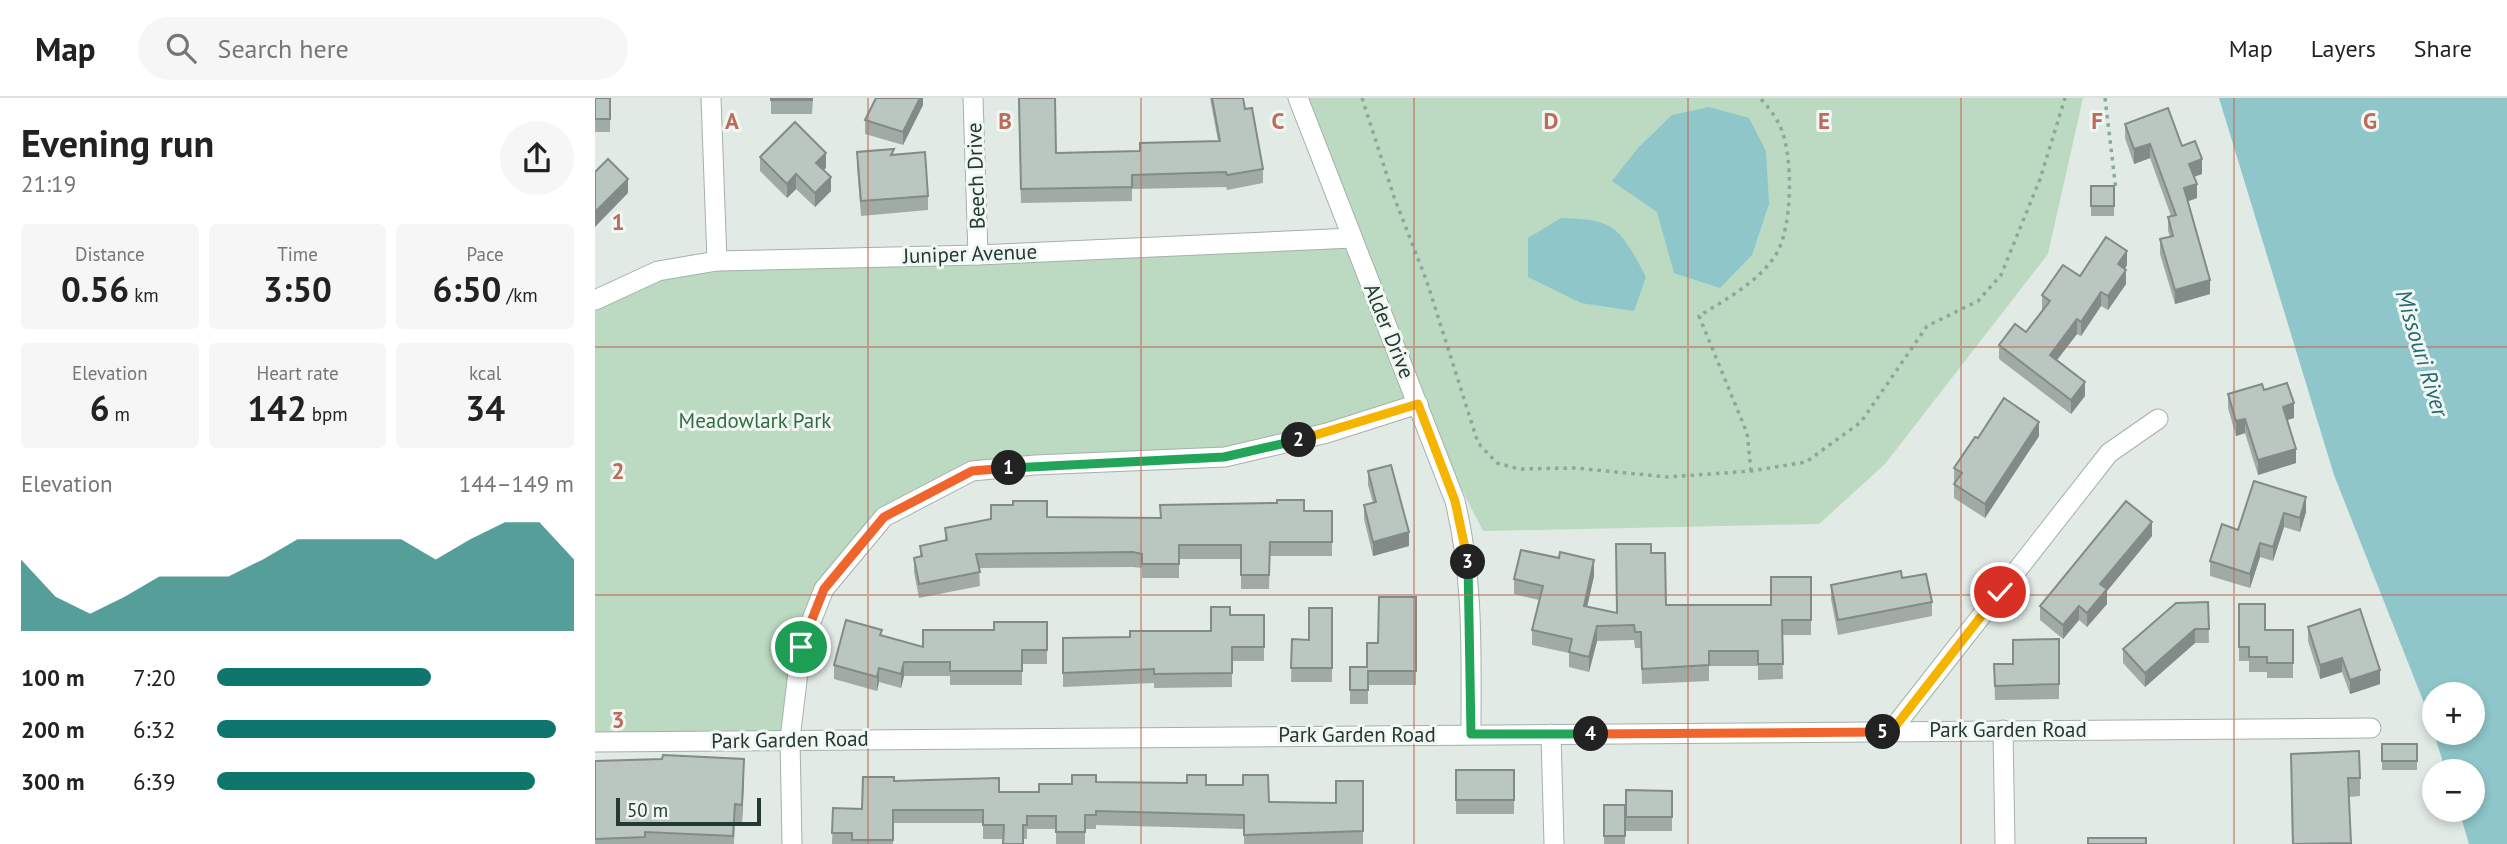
<!DOCTYPE html>
<meta charset="utf-8">
<style>
body{margin:0;font-family:"PT Sans",sans-serif;background:#f6f6f6;color:#222;height:100vh;display:flex;flex-direction:column;font-size:26px;white-space:nowrap}
*{box-sizing:border-box;margin:0}
p{font-size:23px;color:#767676}
.icon{flex:none;width:38px;height:38px;fill:none;stroke:currentColor;stroke-width:2;stroke-linecap:round;stroke-linejoin:round}
.map{position:relative;flex:1;overflow:hidden}
.sheet{display:flex;flex-direction:column;background:#fff;width:595px}
.sheet>*{flex:none}
.tools{position:absolute;left:1827px;top:584px;display:grid;gap:14px}
.tools a{display:grid;place-items:center;width:63px;height:63px;border-radius:50%;background:#fff;box-shadow:0 4px 10px #0003;font-size:35px}
.scale{position:absolute;left:21px;bottom:18px;width:145px;box-sizing:border-box;padding-left:7px;border:4px solid #233931;border-top:0;font-size:19px;line-height:24px;white-space:nowrap;color:#233931;-webkit-text-stroke:5px #f1f7f3;paint-order:stroke}
.pin{position:absolute;display:grid;place-items:center;width:60px;height:60px;color:#fff;margin:-30px;border:4px solid #fff;border-radius:50%;box-shadow:0 2px 7px #0007}
.km{position:absolute;width:35px;height:35px;margin:-18px;border-radius:50%;background:#222;color:#fff;font-size:19px;line-height:35px;text-align:center}
.round{display:grid;place-items:center;flex:none;width:74px;height:74px;border-radius:37px;background:#f6f6f6}
.headline{display:flex;align-items:center;justify-content:space-between;height:119px;padding:0 21px}
h1{font-size:38px;font-weight:600;line-height:52px}
.stats{display:grid;grid-template-columns:repeat(3,1fr);gap:10px;height:119px;padding:7px 21px}
.stats div{display:grid;align-content:center;border-radius:7px;background:#f6f6f6;text-align:center}
.stats b{font-size:35px;font-weight:600}
.stats small{font-size:19px;font-weight:400}
.stats p{font-size:19px}
.chart{height:196px;padding:14px 21px}
.chart p{display:flex;justify-content:space-between}
.chart svg{width:100%;height:126px;margin-top:7px;fill:#0f766e;opacity:.7}
ul{padding:0 21px;list-style:none;font-size:23px}
li{display:grid;grid-template-columns:112px 84px 1fr;align-items:center;height:52px}
li i{height:18px;border-radius:9px;background:#0f766e}
header{display:flex;align-items:center;gap:42px;box-sizing:border-box;height:98px;padding:0 35px;background:#fff;border-bottom:2px solid #e0e0e0}
header strong{font-size:33px}
nav{display:flex;gap:38px;margin-inline-start:auto;font-size:24px}
.search{width:490px;height:63px;background:#f6f6f6;display:flex;align-items:center;gap:18px;box-sizing:border-box;padding:0 24px;border-radius:38px;color:#767676;font-size:26px}
main{display:flex;flex:1;min-height:0}
.map>svg:first-child{display:block}
</style>
<header>
<strong>Map</strong>
<div class="search"><svg class="icon" aria-label="search" viewBox="0 0 24 24"><circle cx="10" cy="10" r="6"/><path d="M15 15l6 6"/></svg>Search here</div>
<nav><a>Map</a><a>Layers</a><a>Share</a></nav>
</header>
<main>
<section class="sheet">
<div class="headline"><div><h1>Evening run</h1><p>21:19</p></div><a class="round"><svg class="icon" aria-label="share" viewBox="0 0 24 24"><path d="M12 15V3M7 8l5-5 5 5M5 13v7h14v-7"/></svg></a></div>
<div class="stats">
<div><p>Distance</p><b>0.56<small> km</small></b></div>
<div><p>Time</p><b>3:50</b></div>
<div><p>Pace</p><b>6:50<small> /km</small></b></div>
</div>
<div class="stats">
<div><p>Elevation</p><b>6<small> m</small></b></div>
<div><p>Heart rate</p><b>142<small> bpm</small></b></div>
<div><p>kcal</p><b>34</b></div>
</div>
<div class="chart"><p><span>Elevation</span>144–149 m</p>
<svg viewBox="0 0 160 44" preserveAspectRatio="none"><path d="M0 44V19L10 32L20 38L30 32L40 25L50 25L60 25L70 19L80 12L90 12L100 12L110 12L120 19L130 12L140 6L150 6L160 19V44z"/></svg>
</div>
<ul>
<li><b>100 m</b>7:20<i style="width:60%"></i></li>
<li><b>200 m</b>6:32<i style="width:95%"></i></li>
<li><b>300 m</b>6:39<i style="width:89%"></i></li>
</ul>
</section>
<div class="map">
<svg width="1912" height="746" viewBox="0 0 1912 746">
<rect width="100%" height="100%" fill="#e1eae5"/>
<path fill="#bcd9c1" d="M703 0H1488L1453 156 1290 366 1224 426 888 433 823 306 630 359 377 373 289 419 229 491 195 641 0 644V202L63 173 757 140Z"/>
<g fill="#8ec6ca" fill-rule="evenodd">
<path d="M1624 0H1912V746H1874L1864 712H1878V674H1851L1831 610 1739 377ZM1839 597H1878V635H1839Z"/>
<path d="M1114 9 1154 20 1171 53 1174 106 1157 157 1125 190 1079 175 1062 114 1017 83 1043 50 1077 17Z"/>
<path d="M966 120C1022 121 1025 131 1051 179L1039 213 986 205 933 179V140Z"/>
</g>
<g fill="none" stroke-linecap="round" stroke-linejoin="round">
<defs>
<g id="minor">
<path d="M116 0 122 163"/>
<path d="M378 0 383 157"/>
<path d="M703 0 860 403C879 482 876 556 876 636"/>
<path d="M0 202 63 173 122 163 383 157 757 140"/>
<path d="M1408 632 1410 746"/>
<path d="M1296 633 1514 355 1563 321"/>
<path d="M956 636 959 746"/>
<path d="M0 644 1776 630"/>
<path d="M197 746 195 641 206 549 229 491 289 419 377 373 440 367 630 359 732 335 823 306"/>
</g>
</defs>
<use href="#minor" stroke="#a4b1ab" stroke-width="21"/>
<g stroke="#84ab9b" stroke-width="3.5" stroke-dasharray="3.5 5" stroke-linecap="butt">
<path d="M767 0 799 99 832 184 883 345 902 365 924 371 980 370 1073 379 1156 373 1211 364 1266 324 1332 228 1383 203 1406 177 1445 81 1470 0"/>
<path d="M1510 0 1521 92"/>
<path d="M1156 373 1152 335 1104 218C1131 201 1162 185 1180 158 1198 132 1199 54 1184 26 1180 17 1172 8 1165 0"/>
</g>
<use href="#minor" stroke="#fff" stroke-width="19"/>
</g>
<g fill="#a0aba6">
<rect x="0" y="0" width="15" height="34"/>
<path d="M176 0H218L217 16H176Z"/>
<path d="M328 0V7L308 47 270 36V22Z"/>
<path d="M423 0 461 55 545 53 623 43 615 0H648L650 11 668 71V85L632 92 631 89 537 91V103L426 105Z"/>
<path d="M1530 26 1587 48 1607 76 1599 79 1602 100 1592 103 1615 196 1580 206 1565 156V141L1575 139 1573 133V119L1576 118 1555 60 1539 66 1530 40Z"/>
<path d="M262 54 299 56 333 98V112L266 118 262 68Z"/>
<path d="M165 59 231 70 228 72 236 93 220 109 201 91 192 100 165 73Z"/>
<rect x="1496" y="88" width="23" height="30"/>
<path d="M1532 167 1530 171 1531 186 1513 212 1506 208 1486 238 1482 236 1462 262 1490 298 1476 316 1404 261V247L1431 234 1448 212H1447V197L1485 178Z"/>
<path d="M1669 292 1699 320 1692 322 1701 365 1663 377 1650 335 1641 338 1633 310V296Z"/>
<path d="M1444 338 1390 420 1359 400V370L1383 340Z"/>
<path d="M773 373 814 448 778 458 769 421V407L778 405 773 387Z"/>
<path d="M1659 383 1711 414 1705 434 1689 429 1678 463 1665 459 1655 490 1615 478V463L1643 432Z"/>
<path d="M709 413H737V458H675L674 491H646V461H584V480H547V470L538 469 384 470 385 488 324 500 319 474V460L325 458V448L350 443V430L452 419 566 420Z"/>
<path d="M1557 438 1512 493V506L1492 529 1484 522 1468 541 1445 522V508Z"/>
<path d="M1056 455 1071 507H1176L1216 479V537H1187L1188 581 1163 582V568H1114V583L1047 586 1046 550H1040L1039 542 1002 543 994 574 974 569V555L937 547V532L944 502 919 496V481L999 478 992 508 1022 515Z"/>
<path d="M1307 480 1337 504V518L1243 537 1236 501V487Z"/>
<path d="M821 499V587H773V606H755V569H772Z"/>
<path d="M1613 504 1614 545H1600L1550 589 1528 565V551Z"/>
<path d="M1644 506 1670 532H1698V580H1672V574H1654V563H1644Z"/>
<path d="M737 510V584H696L697 541 714 542Z"/>
<path d="M635 517H669V563H637V589L559 590V585L468 589V540L535 539 616 533Z"/>
<path d="M452 524V566H427V587H355V578H309L306 590 284 584 282 593 239 581V567L287 538 328 549 399 532Z"/>
<path d="M1713 529 1785 586 1755 596 1747 574 1725 581 1713 543Z"/>
<path d="M1464 541V601L1400 602 1399 566H1418Z"/>
<rect x="1787" y="646" width="35" height="26"/>
<path d="M0 663 149 679 147 725H140L139 746H0Z"/>
<rect x="861" y="672" width="58" height="44"/>
<path d="M1696 675 1765 680V698L1754 699 1756 746H1697Z"/>
<path d="M299 683 404 694H444L477 686 501 684 611 687 674 704 741 705 768 683V746H649V731L501 727V731H490V746H461V731H432V741H388V725H298V746H237L238 710 267 711Z"/>
<path d="M1031 692 1077 693V733H1031Z"/>
<rect x="1009" y="707" width="21" height="39"/>
</g>
<g fill="#828b87">
<path d="M325 0H328V7L308 47V34Z"/>
<path d="M1555 46V60L1539 66V51Z"/>
<path d="M231 55V70L221 79V65Z"/>
<path d="M1607 61V76L1594 80V66Z"/>
<path d="M201 76V91L192 100V86Z"/>
<path d="M236 79V93L220 109V95Z"/>
<path d="M33 81V95L0 129V114Z"/>
<path d="M1602 86V100L1589 105V90Z"/>
<path d="M1532 153V167L1523 181V166Z"/>
<path d="M1531 172V186L1513 212V198Z"/>
<path d="M1615 182V196L1580 206V192Z"/>
<path d="M1506 194V208L1486 238V224Z"/>
<path d="M1482 221V236L1455 271V257Z"/>
<path d="M1490 284V298L1476 316V302Z"/>
<path d="M1699 305V320L1688 323V309Z"/>
<path d="M1650 321V335L1641 338V323Z"/>
<path d="M1444 324V338L1390 420V406Z"/>
<path d="M1701 351V365L1663 377V362Z"/>
<path d="M1711 399V414L1705 434V420Z"/>
<path d="M1689 415V429L1678 463V449Z"/>
<path d="M1557 424V438L1512 493V506L1492 529V515L1505 486Z"/>
<path d="M814 434V448L778 458V444Z"/>
<path d="M1665 445V459L1655 490V476Z"/>
<path d="M999 462V478L989 523V508Z"/>
<path d="M1484 508V522L1468 541V527Z"/>
<path d="M1002 528V543L994 574V559Z"/>
<path d="M1600 531V545L1550 589V575Z"/>
<path d="M1747 560V574L1725 581V567Z"/>
<path d="M309 564V578L306 590V576Z"/>
<path d="M284 570V584L282 593V579Z"/>
<path d="M1785 572V586L1755 596V582Z"/>
<path d="M149 661V679L147 725V707Z"/>
</g>
<g fill="#bac7c1" stroke="#828b87" stroke-width="2">
<rect x="0" y="0" width="15" height="21"/>
<rect x="176" y="0" width="41" height="2"/>
<path d="M281 0H325L308 34 270 22Z"/>
<path d="M424 0H460L461 55 545 53V45L625 43 617 0H648L650 11 657 10 668 71 632 77 631 74 537 77V89L426 91Z"/>
<path d="M1573 10 1587 48 1600 43 1607 61 1594 66 1602 86 1589 90 1615 182 1580 192 1565 141 1578 138 1573 119 1581 117 1555 46 1539 51 1530 26Z"/>
<path d="M200 24 231 55 221 65 236 79 220 95 201 76 192 86 165 59Z"/>
<path d="M299 51 296 57 330 54 333 98 266 103 262 54Z"/>
<path d="M13 61 33 81 0 114V74Z"/>
<rect x="1496" y="88" width="23" height="20"/>
<path d="M1511 139 1532 153 1523 166 1531 172 1513 198 1506 194 1486 224 1482 221 1455 257 1490 284 1476 302 1404 247 1420 226 1431 234 1455 203 1447 197 1468 167 1485 178Z"/>
<path d="M1692 285 1699 305 1688 309 1701 351 1663 362 1650 321 1641 323 1633 296 1667 286 1669 292Z"/>
<path d="M1409 300 1444 324 1390 406 1359 386 1367 375 1359 370 1380 339 1383 340Z"/>
<path d="M796 367 814 434 778 444 769 407 781 404 773 373Z"/>
<path d="M1659 383 1711 399 1705 420 1689 415 1678 449 1665 445 1655 476 1615 463 1627 426 1643 432Z"/>
<path d="M682 402H709V413H737V444H675L674 477H646V447H584V466H547V456L538 454 381 456 385 474 324 486 319 460 327 458 325 448 352 442 350 430 396 421V407H418V403H452V419L566 420 565 407 682 405Z"/>
<path d="M1531 403 1557 424 1505 486 1512 491 1492 515 1484 508 1468 527 1445 508Z"/>
<path d="M1021 446H1056V455H1070L1071 507H1176V479H1216V522H1187L1188 566H1163V553H1114V567L1047 571 1046 534H1040L1039 527 1002 528 994 559 974 554 977 541 937 532 948 488 919 481 926 452 964 460 965 454 999 462 989 508 1022 515Z"/>
<path d="M1306 473 1307 480 1331 476 1337 504 1243 522 1236 487Z"/>
<path d="M784 499H821V573H773V592H755V569H772V545H783Z"/>
<path d="M1613 504 1614 531H1600L1550 575 1528 551 1581 505Z"/>
<path d="M1644 506H1670V532H1698V565H1672V559H1654V549H1644Z"/>
<path d="M616 509H635V517H669V549H637V575L559 576V571L468 575V540L535 539V533H616Z"/>
<path d="M714 510H737V570H696L697 541 714 542Z"/>
<path d="M1765 511 1785 572 1755 582 1747 560 1725 567 1713 529Z"/>
<path d="M251 522 287 532 285 537 328 549V532H399V524H452V552H427V573H355V564H309L306 576 284 570 282 579 239 567Z"/>
<path d="M1464 541V586L1400 588 1399 566H1418V542Z"/>
<rect x="1787" y="646" width="35" height="17"/>
<path d="M1764 653 1765 680H1753L1756 745 1698 746 1696 656Z"/>
<path d="M68 657 149 661 147 707 140 706 138 738 50 734V739L0 741V663L67 661Z"/>
<rect x="861" y="672" width="58" height="30"/>
<path d="M477 677H501V684L592 685V677H611V687H648V677H673L674 704 741 705V683H768V733L649 737V717L501 713V717H490V734H461V718H432V727H428V746H408L409 727H388V712H298V742H257V735H237L238 710 267 711 268 679H299V683L404 680V694H444V686H477Z"/>
<path d="M1031 692 1077 693V719H1031Z"/>
<rect x="1009" y="707" width="21" height="31"/>
<rect x="1493" y="740" width="58" height="6"/>
</g>
<g fill="none" stroke-linecap="round" stroke-linejoin="round">
<defs>
<path id="split-1" d="M206 549 229 491 289 419 377 373 414 370"/>
<path id="split-2" d="M414 370 629 359 704 342"/>
<path id="split-3" d="M704 342 823 306 860 403 873 464"/>
<path id="split-4" d="M873 464 876 636H996"/>
<path id="split-5" d="M996 636 1288 634"/>
<path id="split-6" d="M1288 634H1296L1405 494"/>
</defs>
<use href="#split-1" stroke="#fff" stroke-width="14"/>
<use href="#split-2" stroke="#fff" stroke-width="14"/>
<use href="#split-3" stroke="#fff" stroke-width="14"/>
<use href="#split-4" stroke="#fff" stroke-width="14"/>
<use href="#split-5" stroke="#fff" stroke-width="14"/>
<use href="#split-6" stroke="#fff" stroke-width="14"/>
<use href="#split-1" stroke="#f0652b" stroke-width="9"/>
<use href="#split-2" stroke="#22a559" stroke-width="9"/>
<use href="#split-3" stroke="#f5b400" stroke-width="9"/>
<use href="#split-4" stroke="#22a559" stroke-width="9"/>
<use href="#split-5" stroke="#f0652b" stroke-width="9"/>
<use href="#split-6" stroke="#f5b400" stroke-width="9"/>
</g>
<path fill="none" stroke="#bd6c5b" stroke-width="2" stroke-opacity="0.55" d="M273 0V746M546 0V746M819 0V746M1093 0V746M1366 0V746M1639 0V746M0 249H1912M0 497H1912"/>
<g text-anchor="middle" stroke-width="6" stroke-linejoin="round" paint-order="stroke">
<g font-size="21" fill="#233931" stroke="#f1f7f3">
<text transform="translate(381 78) rotate(-92)" y="7">Beech Drive</text>
<text transform="translate(375 156) rotate(-2)" y="7">Juniper Avenue</text>
<text transform="translate(794 233) rotate(68)" y="7">Alder Drive</text>
<text x="1413" y="639">Park Garden Road</text>
<text x="762" y="644">Park Garden Road</text>
<text transform="translate(195 642) rotate(-1)" y="7">Park Garden Road</text>
</g>
<g font-size="21" fill="#316c43" stroke="#f1f7f3">
<text x="160" y="330">Meadowlark Park</text>
</g>
<g font-size="23" font-style="italic" fill="#23696f" stroke="#f1f7f3">
<text transform="translate(1827 255) rotate(73)" y="8">Missouri River</text>
</g>
</g>
<g font-size="23" text-anchor="middle" font-weight="bold" fill="#bd6c5b" stroke="#f1f7f3" stroke-width="6" stroke-linejoin="round" paint-order="stroke">
<text x="137" y="31">A</text>
<text x="410" y="31">B</text>
<text x="683" y="31">C</text>
<text x="956" y="31">D</text>
<text x="1229" y="31">E</text>
<text x="1502" y="31">F</text>
<text x="1775" y="31">G</text>
<text x="23" y="132">1</text>
<text x="23" y="381">2</text>
<text x="23" y="630">3</text>
</g>
</svg>
<div class="tools">
<a>+</a>
<a>−</a>
</div>
<div class="scale">50 m</div>
<div class="pin" style="left:206px;top:549px;background:#1e9e55"><svg class="icon" aria-label="arrive" viewBox="0 0 24 24"><path d="M6 21V4h12l-3 4 3 4H6"/></svg></div>
<div class="pin" style="left:1405px;top:494px;background:#d93025"><svg class="icon" aria-label="check" viewBox="0 0 24 24"><path d="M5 12l5 5 9-10"/></svg></div>
<b class="km" style="left:414px;top:370px">1</b>
<b class="km" style="left:704px;top:342px">2</b>
<b class="km" style="left:873px;top:464px">3</b>
<b class="km" style="left:996px;top:636px">4</b>
<b class="km" style="left:1288px;top:634px">5</b>
</div>
</main>
